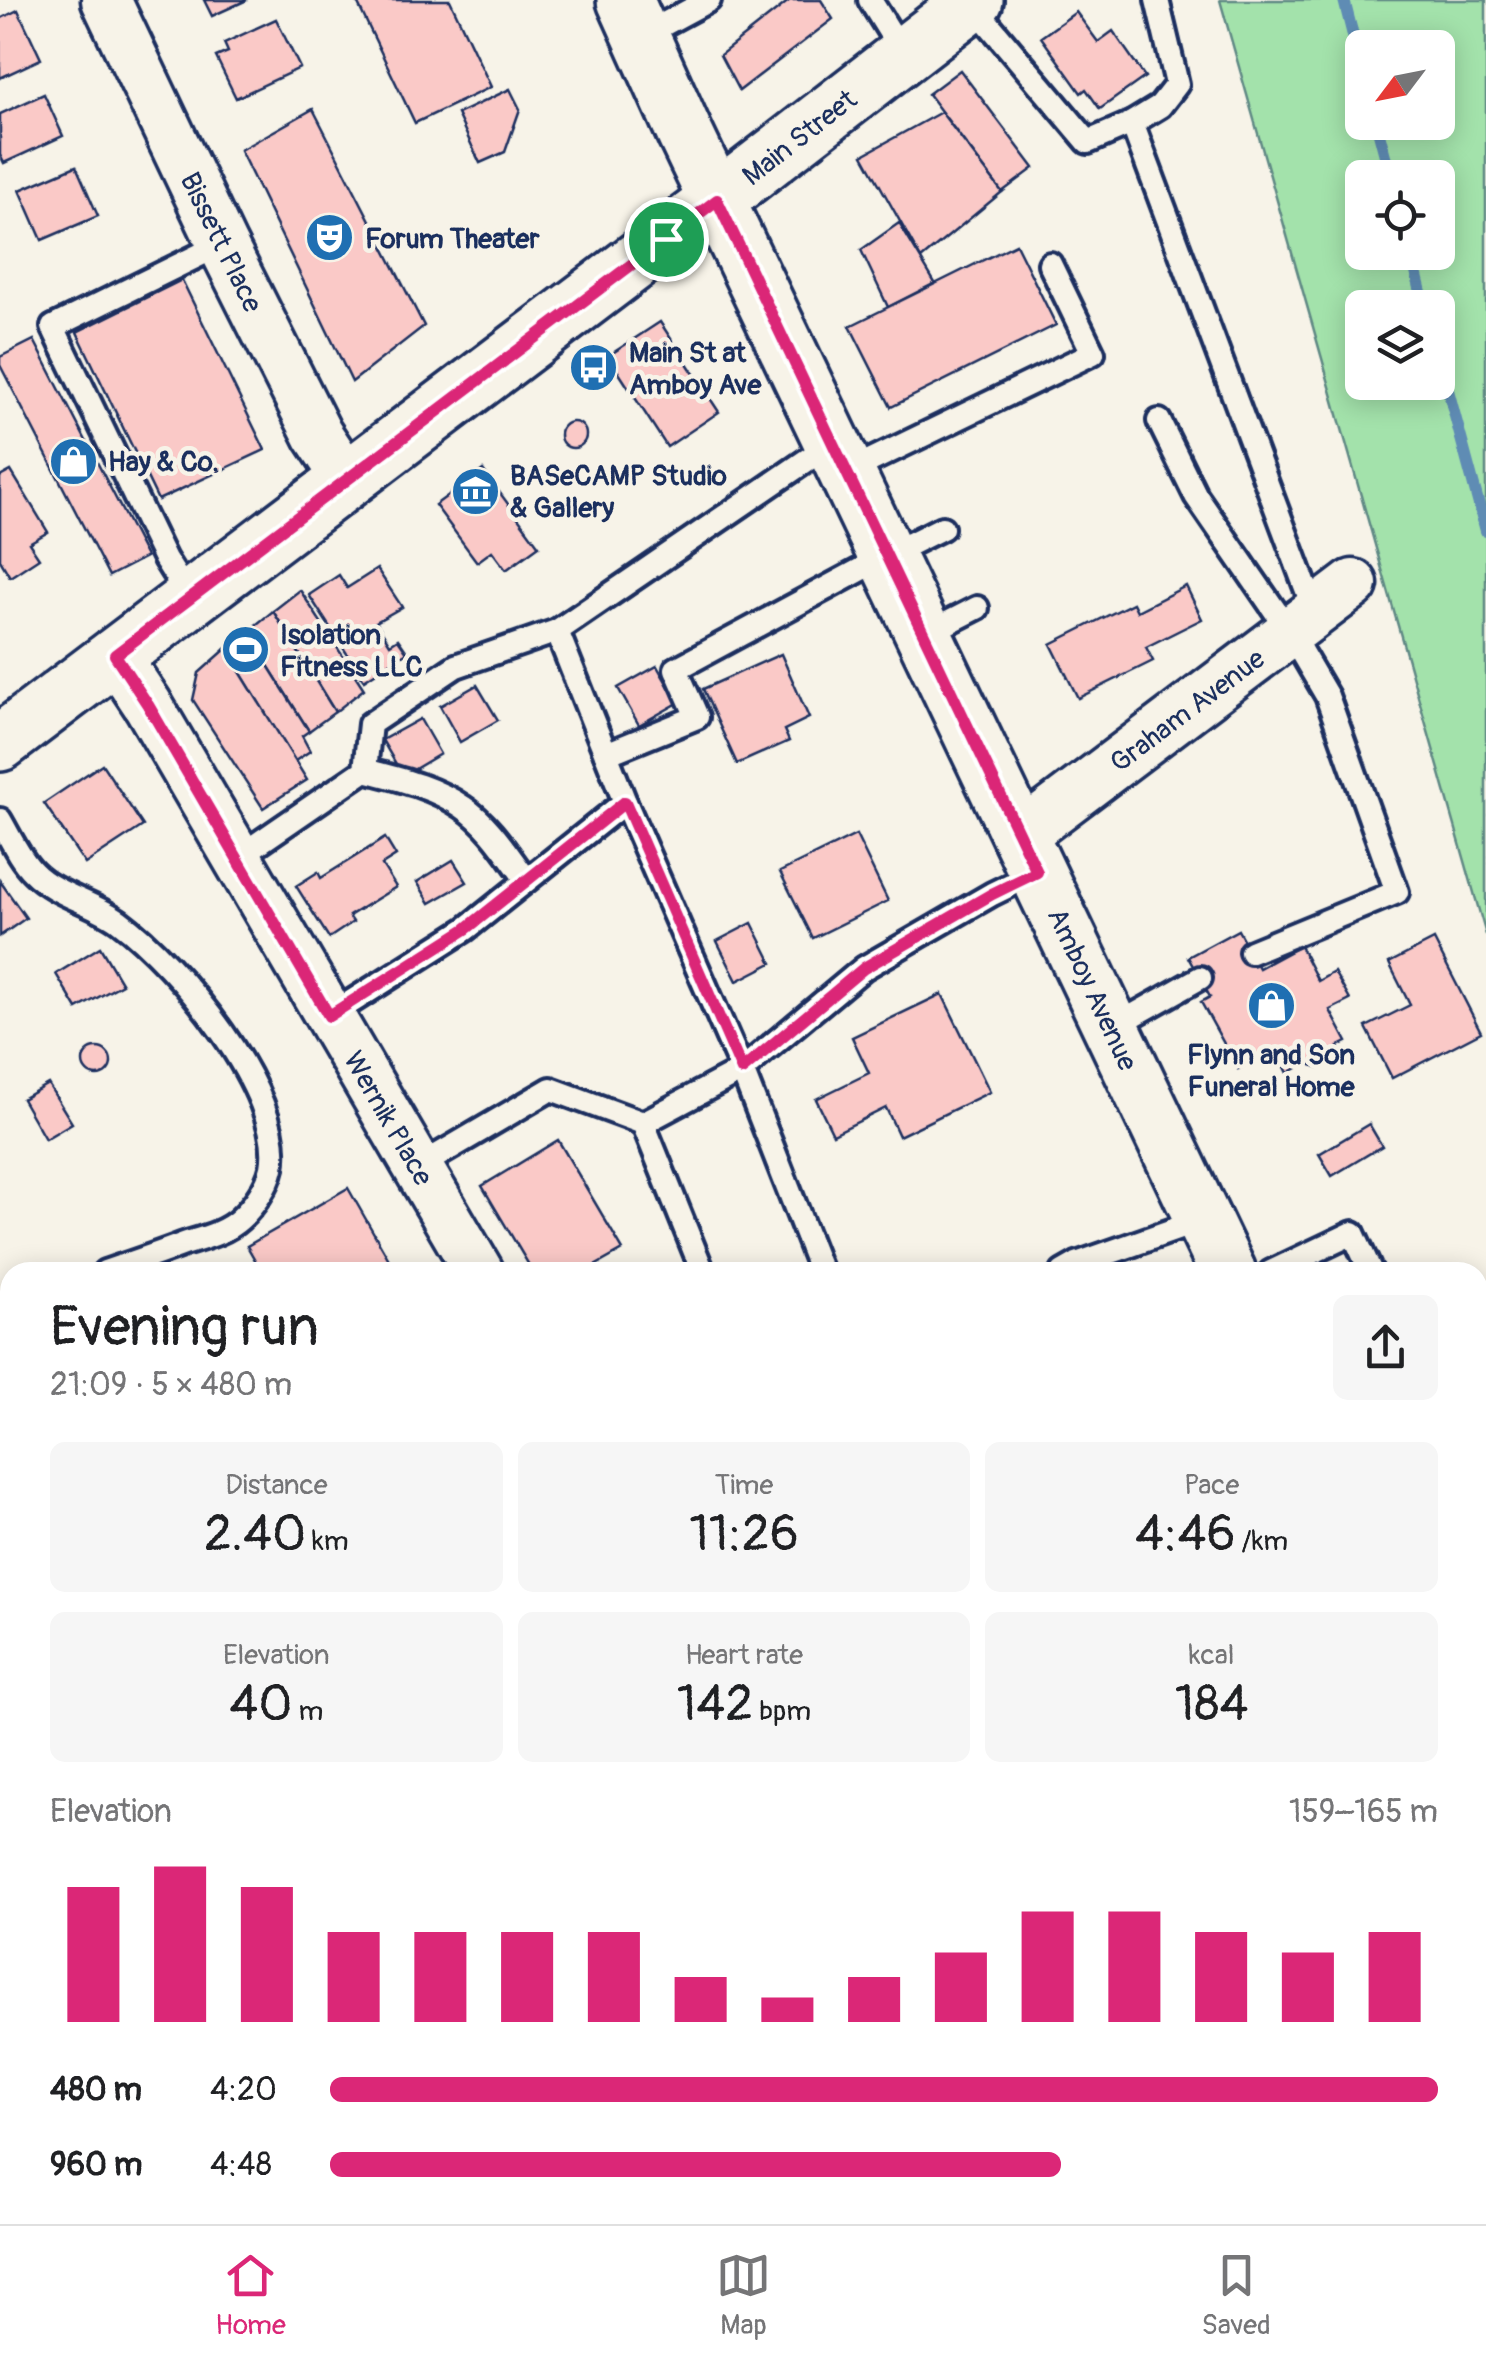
<!DOCTYPE html>
<meta charset="utf-8">
<style>
body{margin:0;font-family:Pangolin,sans-serif;background:#f6f6f6;color:#202124;height:100vh;display:flex;flex-direction:column;font-size:38px;white-space:nowrap}
*{box-sizing:border-box;margin:0}
p{font-size:32px;color:#757577}
.icon{flex:none;width:55px;height:55px;fill:none;stroke:currentColor;stroke-width:2;stroke-linecap:round;stroke-linejoin:round}
.map{position:relative;flex:1;overflow:hidden}
.sheet{position:absolute;left:0px;top:1262px;width:1488px;height:962px;display:flex;flex-direction:column;background:#fff;border-radius:30px 30px 0 0;box-shadow:0 5px 25px #0003}
.sheet>*{flex:none}
.needle{width:65px;rotate:238deg}
.controls{position:absolute;left:1345px;top:30px;display:grid;gap:20px}
.controls a{display:grid;place-items:center;width:110px;height:110px;border-radius:15px;background:#fff;box-shadow:0 5px 25px #0003;font-size:50px}
.pin{position:absolute;display:grid;place-items:center;width:85px;height:85px;color:#fff;margin:-42px;border:5px solid #fff;border-radius:50%;box-shadow:0 2px 10px #0007}
.round{display:grid;place-items:center;flex:none;width:105px;height:105px;border-radius:15px;background:#f6f6f6}
.head{display:flex;align-items:center;justify-content:space-between;height:170px;padding:0 50px}
h1{font-size:55px;font-weight:600;line-height:75px}
.metrics{display:grid;grid-template-columns:repeat(3,1fr);gap:15px;height:170px;padding:10px 50px}
.metrics div{display:grid;align-content:center;border-radius:15px;background:#f6f6f6;text-align:center}
.metrics b{font-size:50px;font-weight:600}
.metrics small{font-size:28px;font-weight:400}
.metrics p{font-size:28px}
.chart{height:280px;padding:20px 50px}
.chart p{display:flex;justify-content:space-between}
.chart svg{width:100%;height:180px;margin-top:10px;stroke:#db2777;stroke-width:6}
ul{padding:0 50px;list-style:none;font-size:32px}
li{display:grid;grid-template-columns:160px 120px 1fr;align-items:center;height:75px}
li i{height:25px;border-radius:12px;background:#db2777}
.dock{display:flex;justify-content:space-around;align-items:center;height:140px;border-top:2px solid #e0e0e0;background:#fff;font-size:28px;color:#757577}
.dock a{display:grid;justify-items:center;gap:5px}
.dock .selected{color:#db2777}
.map>svg:first-child{display:block}
</style>
<div class="map">
<svg width="1486" height="2224" viewBox="0 0 1486 2224">
<rect width="100%" height="100%" fill="#f7f3e8"/>
<filter id="ink" filterUnits="userSpaceOnUse"><feTurbulence type="fractalNoise" baseFrequency=".01" numOctaves="2"/><feDisplacementMap in="SourceGraphic" scale="20" xChannelSelector="R" yChannelSelector="G"/><feConvolveMatrix kernelMatrix="1 2 1 2 8 2 1 2 1" color-interpolation-filters="sRGB"/></filter>
<g filter="url(#ink)">
<path fill="#a3e2ab" stroke="#5f8884" stroke-width="2.5" fill-rule="evenodd" d="M1220 0H1486V935ZM1362 48H1438V122H1362ZM1362 178H1438V252H1362ZM1362 308H1438V382H1362Z"/>
<g fill="none" stroke-linecap="round" stroke-linejoin="round">
<g stroke="#5f8cb4" stroke-width="12">
<path d="M1344 0 1362 71"/>
<path d="M1376 122 1391 178"/>
<path d="M1411 252 1425 308"/>
<path d="M1438 353 1486 531"/>
</g>
</g>
<g fill="#fac9c7" stroke="#1b2f5e" stroke-width="2.5">
<path d="M204 0H247L212 16Z"/>
<path d="M356 0H450L491 87 415 123Z"/>
<path d="M790 0H821L833 19 739 91 720 55Z"/>
<path d="M18 10 41 59 0 78V19Z"/>
<path d="M1076 12 1098 42 1113 31 1145 77 1100 109 1086 89 1081 93 1041 37Z"/>
<path d="M276 19 300 68 236 98 216 57 228 52 224 43Z"/>
<path d="M960 70 1034 168 1002 192 928 94Z"/>
<path d="M510 89 520 109 505 152 480 163 457 114Z"/>
<path d="M44 94 63 136 4 163 0 155V114Z"/>
<path d="M313 109 424 326 352 382 240 150Z"/>
<path d="M941 112 1002 192 921 259 863 155Z"/>
<path d="M76 166 98 216 42 240 20 190Z"/>
<path d="M899 223 935 283 888 307 861 250Z"/>
<path d="M1016 244 1056 325 891 407 850 326Z"/>
<path d="M182 280 265 450 158 500 77 332Z"/>
<path d="M660 322 719 412 667 447 608 356Z"/>
<path d="M34 340 146 557 109 576 0 365V357Z"/>
<circle cx="573" cy="435" r="13"/>
<path d="M483 470 539 546 506 570 492 551 477 562 435 505Z"/>
<path d="M11 471 48 532 29 543 39 558 10 577 0 560V477Z"/>
<path d="M377 569 402 607 376 622 390 644 398 639 407 652 364 680 309 595 339 575 347 588Z"/>
<path d="M1186 586 1202 619 1146 647 1153 661 1078 698 1051 644 1133 603 1137 611Z"/>
<path d="M300 590 364 689 335 712 273 611Z"/>
<path d="M273 611 335 712 309 731 247 632Z"/>
<path d="M247 632 309 731 302 736 310 751 295 761 226 649Z"/>
<path d="M226 649 307 780 263 808 193 700 199 673Z"/>
<path d="M781 654 809 718 784 730 789 741 737 764 703 689Z"/>
<path d="M657 666 678 703 639 725 618 688Z"/>
<path d="M477 685 498 720 460 742 440 706Z"/>
<path d="M420 719 440 754 403 776 382 740Z"/>
<path d="M102 764 143 826 85 864 44 803Z"/>
<path d="M856 835 888 901 813 938 780 872Z"/>
<path d="M385 838 396 856 382 865 396 887 349 916 353 922 329 938 296 886 318 872 321 878Z"/>
<path d="M453 860 467 882 430 903 417 882Z"/>
<path d="M0 881 26 918 0 936Z"/>
<path d="M752 923 772 963 737 981 717 941Z"/>
<path d="M1238 930 1259 968 1300 946 1318 981 1334 972 1350 1000 1330 1010 1347 1042 1339 1046 1335 1061 1320 1068 1306 1063 1288 1073 1276 1049 1238 1069 1201 1002 1210 997 1188 957Z"/>
<path d="M1434 940 1481 1032 1392 1078 1366 1027 1410 1005 1389 963Z"/>
<path d="M100 947 122 984 77 1009 56 974Z"/>
<path d="M942 994 990 1092 899 1136 886 1108 833 1134 816 1099 869 1073 852 1037Z"/>
<circle cx="97" cy="1062" r="14"/>
<path d="M48 1084 72 1123 45 1139 22 1099Z"/>
<path d="M1369 1124 1382 1146 1332 1176 1319 1154Z"/>
<path d="M558 1140 623 1250 584 1272H533L482 1186Z"/>
<path d="M348 1188 396 1272H262L247 1246Z"/>
<path d="M1486 1595V1646L1478 1629V1599Z"/>
<path d="M1486 2205V2224H1467L1478 2215Z"/>
<path d="M687 2215H749L743 2224H683Z"/>
<path d="M1119 2215H1178L1186 2224H1127Z"/>
</g>
<g fill="none" stroke-linecap="round" stroke-linejoin="round">
<defs>
<g id="service">
<path d="M870 0 904 55"/>
<path d="M971 3 1088 142 1132 123 1160 106 1177 84 1157 0"/>
<path d="M642 36 709 0"/>
<path d="M1132 123 1315 612"/>
<path d="M1159 421 1196 496 1289 631 1327 696 1397 892 1251 952"/>
<path d="M847 472 1093 353 1050 264"/>
<path d="M190 599 165 559 53 327 222 244"/>
<path d="M557 631 625 802 742 1070 821 1272"/>
<path d="M924 635 977 608"/>
<path d="M606 754 697 717 676 669 886 556 942 528"/>
<path d="M365 770C399 779 434 787 463 807 489 824 508 855 526 879"/>
<path d="M0 820C10 837 19 858 33 872 54 894 94 903 119 921 176 963 286 1093 272 1168 268 1186 253 1207 240 1219 225 1233 203 1238 184 1244 158 1254 131 1263 105 1272"/>
<path d="M237 858 365 770 370 724 456 666 557 631 832 443"/>
<path d="M329 1016 466 929 625 802"/>
<path d="M1111 1028 1200 978"/>
<path d="M643 1123 742 1070 864 968 992 894 1037 872"/>
<path d="M418 1167 551 1089 643 1123 703 1272"/>
<path d="M1063 1272 1077 1264 1202 1220"/>
<path d="M1271 1272 1353 1233 1371 1272"/>
<path d="M0 1324 10 1318"/>
<path d="M1478 1503 1486 1522"/>
<path d="M1478 1562 1486 1558"/>
<path d="M1478 1661 1486 1677"/>
<path d="M0 1799 10 1806"/>
<path d="M0 2160 10 2167"/>
<path d="M77 2215 89 2224"/>
</g>
<g id="minor">
<path d="M106 0 222 244 318 435 347 479"/>
<path d="M115 655 148 705 479 1272"/>
<path d="M1020 836 1353 584"/>
<path d="M0 1661 10 1654"/>
</g>
<g id="tertiary">
<path d="M625 0 686 136 1228 1272"/>
<path d="M1478 1797 1486 1815"/>
<path d="M1478 2094 1486 2086"/>
<path d="M1337 2224 1347 2215"/>
</g>
<path id="secondary" d="M0 743 717 200 975 0"/>
</defs>
<use href="#service" stroke="#1b2f5e" stroke-width="30"/>
<use href="#minor" stroke="#1b2f5e" stroke-width="55"/>
<use href="#tertiary" stroke="#1b2f5e" stroke-width="62"/>
<use href="#secondary" stroke="#1b2f5e" stroke-width="62"/>
<use href="#service" stroke="#f7f3e8" stroke-width="22"/>
<use href="#minor" stroke="#f7f3e8" stroke-width="48"/>
<use href="#tertiary" stroke="#f7f3e8" stroke-width="55"/>
<use href="#secondary" stroke="#f7f3e8" stroke-width="55"/>
<g stroke="#1b2f5e" stroke-width="8">
<path d="M0 1999 10 2006"/>
<path d="M0 2028 10 2035"/>
<path d="M0 2059 10 2066"/>
<path d="M0 2090 10 2097"/>
<path d="M177 2215 190 2224"/>
<path d="M221 2215 234 2224"/>
<path d="M264 2215 277 2224"/>
<path d="M307 2215 320 2224"/>
</g>
</g>
</g>
<g fill="none" stroke-linecap="round" stroke-linejoin="round" filter="url(#ink)">
<defs>
<path id="route" d="M717 200 1037 872 992 894 864 968 742 1070 625 802 466 929 329 1016 148 705 115 655Z"/>
</defs>
<use href="#route" stroke="#fff" stroke-width="20"/>
<use href="#route" stroke="#db2777" stroke-width="12"/>
</g>
<defs>
<symbol id="theatre-disc" viewBox="-11 -11 22 22"><circle r="9.5" fill="#1f6fb2" stroke="#f7f3e8"/><path d="M-5-5.5Q0-4 5-5.5V0Q5 5 0 6Q-5 5-5 0ZM-3.3-2.5H-1v1.5H-3.3ZM1-2.5H3.3v1.5H1ZM-2.8 1Q0 5.5 2.8 1Z" fill="#fff"/></symbol>
<symbol id="bus-disc" viewBox="-11 -11 22 22"><circle r="9.5" fill="#1f6fb2" stroke="#f7f3e8"/><path d="M-5-6H5V4H4V6H2V4H-2V6H-4V4H-5ZM-3.5-4V0h7V-4ZM-3.5 1.2v1.5H-2V1.2ZM2 1.2v1.5H3.5V1.2Z" fill="#fff"/></symbol>
<symbol id="shop-disc" viewBox="-11 -11 22 22"><circle r="9.5" fill="#1f6fb2" stroke="#f7f3e8"/><path d="M-5-2.5h2.3a2.7 3.5 0 0 1 5.4 0H5L5.5 6h-11ZM-1.5-2.5h3a1.5 2.3 0 0 0-3 0Z" fill="#fff"/></symbol>
<symbol id="museum-disc" viewBox="-11 -11 22 22"><circle r="9.5" fill="#1f6fb2" stroke="#f7f3e8"/><path d="M0-6L6-3V-2H-6V-3ZM-5-1h2V3h-2ZM-1-1h2V3h-2ZM3-1h2V3H3ZM-6 4H6V6H-6Z" fill="#fff"/></symbol>
<symbol id="stadium-disc" viewBox="-11 -11 22 22"><circle r="9.5" fill="#1f6fb2" stroke="#f7f3e8"/><path d="M0-5a6.5 5 0 1 0 0 10a6.5 5 0 1 0 0-10ZM-3.5-1.8h7v3.6h-7Z" fill="#fff"/></symbol>
</defs>
<g fill-rule="evenodd">
<use href="#theatre-disc" x="302" y="210" width="55" height="55"/>
<use href="#bus-disc" x="566" y="340" width="55" height="55"/>
<use href="#shop-disc" x="46" y="434" width="55" height="55"/>
<use href="#museum-disc" x="448" y="464" width="55" height="55"/>
<use href="#stadium-disc" x="218" y="622" width="55" height="55"/>
<use href="#shop-disc" x="1244" y="978" width="55" height="55"/>
</g>
<g text-anchor="middle" stroke-width="9" stroke-linejoin="round" paint-order="stroke">
<g font-size="28" fill="#1b2f5e" stroke="#f7f3e8">
<text transform="translate(799 137) rotate(-38)" y="10">Main Street</text>
<text transform="translate(222 242) rotate(64)" y="10">Bissett Place</text>
<text transform="translate(1187 710) rotate(-37)" y="10">Graham Avenue</text>
<text transform="translate(1093 989) rotate(65)" y="10">Amboy Avenue</text>
<text transform="translate(389 1118) rotate(60)" y="10">Wernik Place</text>
</g>
<g font-size="28" font-weight="bold" fill="#1b2f5e" stroke="#f7f3e8" text-anchor="start">
<text x="365" y="248">Forum Theater</text>
<text x="629" y="362">Main St at<tspan x="629" dy="32">Amboy Ave</tspan></text>
<text x="108" y="471">Hay &amp; Co.</text>
<text x="510" y="485">BASeCAMP Studio<tspan x="510" dy="32">&amp; Gallery</tspan></text>
<text x="280" y="644">Isolation<tspan x="280" dy="32">Fitness LLC</tspan></text>
<text x="1271" y="1064" text-anchor="middle">Flynn and Son<tspan x="1271" dy="32">Funeral Home</tspan></text>
</g>
</g>
</svg>
<div class="controls">
<a><svg class="needle" viewBox="-14 -14 28 28"><path d="M0-13l5 13h-10z" fill="#e53935"/><path d="M0 13l5-13h-10z" fill="#757577"/></svg></a>
<a><svg class="icon" aria-label="locate" viewBox="0 0 24 24"><circle cx="12" cy="12" r="6"/><path d="M12 2v4M12 18v4M2 12h4M18 12h4"/></svg></a>
<a><svg class="icon" aria-label="layers" viewBox="0 0 24 24"><path d="M12 4l9 5-9 5-9-5zM3 14l9 5 9-5"/></svg></a>
</div>
<div class="pin" style="left:666px;top:239px;background:#1e9e55"><svg class="icon" aria-label="arrive" viewBox="0 0 24 24"><path d="M6 21V4h12l-3 4 3 4H6"/></svg></div>
<section class="sheet">
<div class="head"><div><h1>Evening run</h1><p>21:09 · 5 × 480 m</p></div><a class="round"><svg class="icon" aria-label="share" viewBox="0 0 24 24"><path d="M12 15V3M7 8l5-5 5 5M5 13v7h14v-7"/></svg></a></div>
<div class="metrics">
<div><p>Distance</p><b>2.40<small> km</small></b></div>
<div><p>Time</p><b>11:26</b></div>
<div><p>Pace</p><b>4:46<small> /km</small></b></div>
</div>
<div class="metrics">
<div><p>Elevation</p><b>40<small> m</small></b></div>
<div><p>Heart rate</p><b>142<small> bpm</small></b></div>
<div><p>kcal</p><b>184</b></div>
</div>
<div class="chart"><p><span>Elevation</span>159–165 m</p>
<svg viewBox="0 0 160 44" preserveAspectRatio="none"><path d="M5 44V11M15 44V6M25 44V11M35 44V22M45 44V22M55 44V22M65 44V22M75 44V33M85 44V38M95 44V33M105 44V27M115 44V17M125 44V17M135 44V22M145 44V27M155 44V22"/></svg>
</div>
<ul>
<li><b>480 m</b>4:20<i style="width:100%"></i></li>
<li><b>960 m</b>4:48<i style="width:66%"></i></li>
</ul>
</section>
</div>
<nav class="dock">
<a class="selected"><svg class="icon" aria-label="home" viewBox="0 0 24 24"><path d="M3 11l9-7 9 7M6 9v11h12V9"/></svg>Home</a>
<a><svg class="icon" aria-label="map" viewBox="0 0 24 24"><path d="M3 6l6-2 6 2 6-2v14l-6 2-6-2-6 2zM9 4v14M15 6v14"/></svg>Map</a>
<a><svg class="icon" aria-label="saved" viewBox="0 0 24 24"><path d="M7 4h10v16l-5-4-5 4z"/></svg>Saved</a>
</nav>
